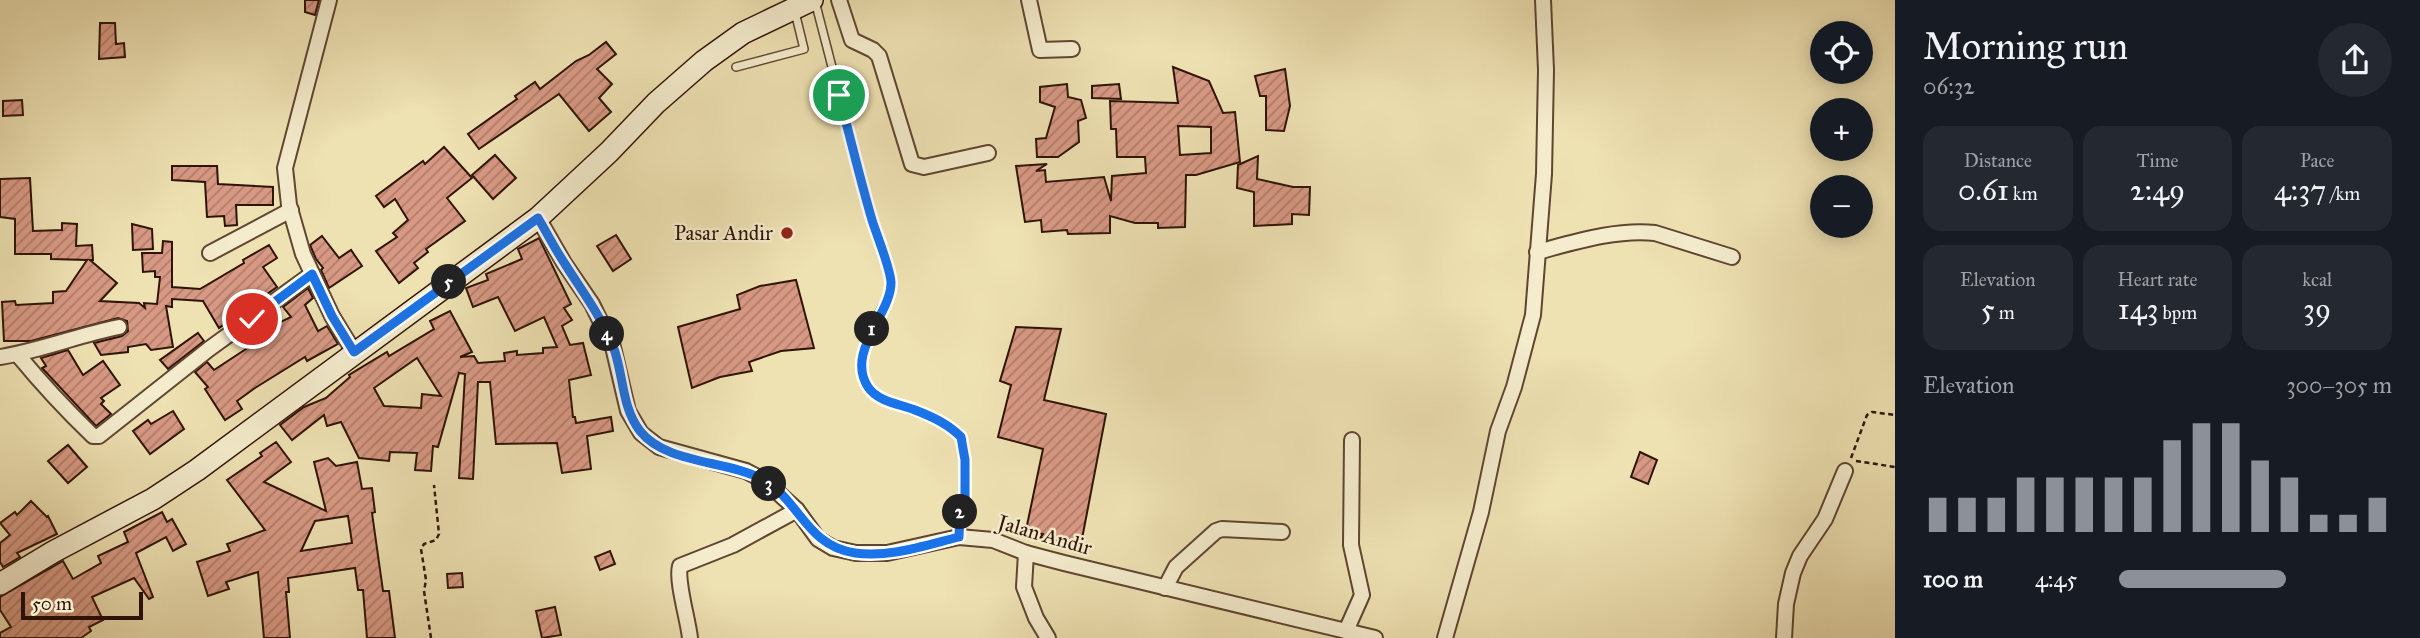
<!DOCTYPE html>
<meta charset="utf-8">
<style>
body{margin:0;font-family:"IM FELL Great Primer",serif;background:#242831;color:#f1f3f6;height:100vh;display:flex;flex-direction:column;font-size:26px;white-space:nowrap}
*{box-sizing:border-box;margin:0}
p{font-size:23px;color:#9ea1a6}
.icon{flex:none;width:38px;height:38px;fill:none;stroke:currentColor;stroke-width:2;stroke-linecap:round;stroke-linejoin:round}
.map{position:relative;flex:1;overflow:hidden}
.panel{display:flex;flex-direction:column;background:#171b24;width:525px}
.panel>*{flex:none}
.buttons{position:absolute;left:1810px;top:21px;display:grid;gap:14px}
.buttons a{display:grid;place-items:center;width:63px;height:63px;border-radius:50%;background:#171b24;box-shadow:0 4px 18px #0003;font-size:35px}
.scale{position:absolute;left:21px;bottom:18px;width:122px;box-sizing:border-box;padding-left:7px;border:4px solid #2f1306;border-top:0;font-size:19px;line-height:24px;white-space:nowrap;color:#2f1306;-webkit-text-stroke:5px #f4eccd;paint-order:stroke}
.pin{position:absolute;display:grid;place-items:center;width:60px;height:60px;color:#fff;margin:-30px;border:4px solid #fff;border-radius:50%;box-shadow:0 2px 7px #0007}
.km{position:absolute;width:35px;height:35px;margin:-18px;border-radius:50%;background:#222;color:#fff;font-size:19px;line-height:35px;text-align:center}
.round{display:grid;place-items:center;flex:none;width:74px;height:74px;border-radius:37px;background:#242831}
.headline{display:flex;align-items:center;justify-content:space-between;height:119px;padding:0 28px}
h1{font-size:38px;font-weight:600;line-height:52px}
.stats{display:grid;grid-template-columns:repeat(3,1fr);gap:10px;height:119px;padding:7px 28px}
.stats div{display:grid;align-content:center;border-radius:18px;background:#242831;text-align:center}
.stats b{font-size:30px;font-weight:600}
.stats small{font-size:19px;font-weight:400}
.stats p{font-size:19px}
.chart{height:196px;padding:14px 28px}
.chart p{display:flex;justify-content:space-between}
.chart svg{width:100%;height:126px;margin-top:7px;stroke:#8c9099;stroke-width:6}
ul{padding:0 28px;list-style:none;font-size:23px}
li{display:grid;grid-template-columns:112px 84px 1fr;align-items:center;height:52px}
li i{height:18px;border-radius:9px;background:#8c9099}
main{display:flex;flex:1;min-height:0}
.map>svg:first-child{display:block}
</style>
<main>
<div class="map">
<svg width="1895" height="638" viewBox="0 0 1895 638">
<defs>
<pattern id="building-hatch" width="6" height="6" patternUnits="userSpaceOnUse" patternTransform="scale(1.75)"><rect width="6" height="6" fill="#d89984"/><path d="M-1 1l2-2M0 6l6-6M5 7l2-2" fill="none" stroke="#b07c6a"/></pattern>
</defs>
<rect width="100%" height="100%" fill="#eee1b2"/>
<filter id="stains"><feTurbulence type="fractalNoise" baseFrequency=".00286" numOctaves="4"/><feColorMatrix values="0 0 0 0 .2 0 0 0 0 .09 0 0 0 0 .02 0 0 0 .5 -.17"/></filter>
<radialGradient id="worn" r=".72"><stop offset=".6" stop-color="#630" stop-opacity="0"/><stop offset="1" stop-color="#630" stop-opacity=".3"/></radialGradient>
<g fill="url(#building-hatch)" stroke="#2f1306" stroke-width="2" fill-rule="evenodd">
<path d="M305 0H319L315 15 305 12Z"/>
<path d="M100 23H115L116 44 124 43 125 57 99 59Z"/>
<path d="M606 42 616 54 597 69 612 84 599 98 611 112 589 131 559 94 479 149 468 134 517 99 515 96 535 82 540 89 576 61 589 55Z"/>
<path d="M1173 67 1209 81 1223 113 1235 112 1240 162 1196 175H1186L1185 227 1158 228V223H1135L1110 216V233L1068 234 1067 230 1042 232 1041 220 1025 222 1016 166 1047 164 1036 171 1045 170 1046 182 1104 177 1111 201 1112 176 1146 173 1145 157H1117L1116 129H1111L1110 101 1178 103ZM1178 126 1211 127V153L1180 155Z"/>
<path d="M1285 69 1290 106 1284 131 1266 130V96H1260L1255 76Z"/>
<path d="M1067 84 1068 97 1081 100 1086 118 1078 121 1079 142 1058 157H1037L1036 139 1046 138 1055 107 1040 102V87Z"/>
<path d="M1119 84 1121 99 1092 98V86Z"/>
<path d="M22 100 23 115 3 116V101Z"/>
<path d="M444 147 472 178 447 198 465 221 426 249 428 252 414 263 418 268 399 283 376 251 397 237 393 233 408 220 395 199 384 207 376 196 423 161 425 164Z"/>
<path d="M495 155 516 178 493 199 472 175Z"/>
<path d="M1258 156 1257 179 1293 187H1310L1309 215 1292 214V224L1254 226V192L1237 188 1238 165Z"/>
<path d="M172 166H217L218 184 273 187V205H236L237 225 225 226 224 216 207 217 205 182 172 180Z"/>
<path d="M30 178 33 231 62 230V223L77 224 76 246 92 245 93 260H90L117 283 100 301 139 303 145 308 144 303 157 304 160 277H155V271L143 272 142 253H162L163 241 172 242V287L200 289 244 263 243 260 269 245 277 258 263 267 277 287 219 328 203 301 172 299V307L166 306 173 347 151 350 146 344 128 347V352L101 355 94 343 122 336 128 331 127 321 118 318 31 341H4L2 302 15 301 16 305 53 303V292L66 291 87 260 51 259V254H15V219L0 217V179Z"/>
<path d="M132 224 152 229 153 249 133 250Z"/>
<path d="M616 235 631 259 613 271 597 246Z"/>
<path d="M322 236 339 258 351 250 362 266 329 288 321 270 323 268 316 259 310 245Z"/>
<path d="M539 238 571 304 564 308 572 320 562 326 570 345 583 343 591 375 569 380 573 417H575L576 423 611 417 613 431 587 436 591 469 562 473 557 443 496 444 490 382H478L473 479 459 478 465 374 459 373 438 447 433 446 431 471 415 470 417 453 390 452 389 461 359 458 341 422 327 426 324 415 292 440 280 425 304 407 326 398 350 377 349 375 387 352 389 356 434 329 430 321 450 311 472 352 460 357 474 356 478 363 505 361 504 353 517 351V355L543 353V348L557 347 544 317 515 331 498 297 473 307 466 288 488 280 486 274 522 259 518 249ZM417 358 441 396 422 394 421 408 384 406 374 388Z"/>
<path d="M796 280 814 348 781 351 749 362 752 371 720 377 692 388 678 327 740 309 737 295 760 286Z"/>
<path d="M308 288 313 298 305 305 318 331 327 326 338 344 307 361 305 357 255 388 237 401 242 409 225 420 205 389 208 387 195 372 207 362 214 370 249 347 244 340 291 317 283 307Z"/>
<path d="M1016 327 1061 329 1044 400 1106 414 1081 544 1040 538 1043 534 1026 530 1043 449 998 437 1011 385 1000 381Z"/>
<path d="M198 333 204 341 168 369 160 360Z"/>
<path d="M68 350 83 375 103 361 120 385 101 398 104 401 101 404 111 414 96 426 42 368 46 366 41 358Z"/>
<path d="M173 411 184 429 150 454 133 431 148 420 151 424Z"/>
<path d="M276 442 291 462 264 482 326 511 314 462 328 458 336 466 357 462 362 489 372 488 375 512 372 513 383 591H389L395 638H367L363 590H358L355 568 288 578 289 592H286L290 638H264L258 572 226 582 229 589 208 596 197 562 230 551 227 544 265 530 227 480 262 456 260 453ZM348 516 352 543 301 551 315 521Z"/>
<path d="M68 445 87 467 68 483 48 461Z"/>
<path d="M1640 452 1657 460 1648 484 1631 477Z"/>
<path d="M31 501 47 517 48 516 57 534 17 553 20 557 3 567 0 562V543L10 535 0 523 15 512 17 515Z"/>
<path d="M162 512 167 522 172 519 186 544 173 551 166 537 136 553 153 597 149 599 134 578 92 597 103 620 89 627 91 631 81 638H0V633L11 627 0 610V597L63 561 73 579 101 563 98 556 128 542 124 532Z"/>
<path d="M610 551 615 564 600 570 595 557Z"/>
<path d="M462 573 463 587 448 588 447 574Z"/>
<path d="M555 607 561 635 542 638 536 611Z"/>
</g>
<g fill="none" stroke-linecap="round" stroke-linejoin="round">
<defs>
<g id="service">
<path d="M815 1 864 191 891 281 887 298 873 324 862 362 863 379 870 391 882 400 940 421 961 437 965 460V501L960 512 959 537"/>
<path d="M736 67 804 49 795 12"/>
</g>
<g id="minor">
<path d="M329 0 285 168 289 205 303 254 332 316 354 352"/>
<path d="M839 0 852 40 873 50 879 56 912 164 924 167 988 153"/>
<path d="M1029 0 1040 50 1072 49"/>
<path d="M538 218 564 263 592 304 613 347 628 411 641 433 659 447 746 471 765 481 797 510 818 539 833 548 856 553H887L959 537 993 540 1026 553 1064 563 1375 638"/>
<path d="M1537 252C1575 242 1616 229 1655 233L1732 257"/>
<path d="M210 253 291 210"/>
<path d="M18 355C41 383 66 410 93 436H99L209 349 312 274"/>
<path d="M0 357C40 351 78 335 119 327"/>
<path d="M1026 553 1024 587 1036 618 1048 638"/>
<path d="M1165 588 1176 567 1216 531 1222 529 1282 532"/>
<path d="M1346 631 1362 595 1351 545 1352 440"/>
<path d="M690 638C688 619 676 581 680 566L733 545 797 510"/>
<path d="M1445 638 1481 512 1498 431 1514 387 1533 315 1544 174 1546 70 1543 0"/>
<path d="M1784 638 1786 604 1793 573 1800 556 1825 519 1845 471"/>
</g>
<path id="secondary" d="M0 584 53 552 153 499 197 470 538 218 609 152 656 103 704 61 743 33 812 0"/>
</defs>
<use href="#service" stroke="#5f4631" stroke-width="10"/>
<use href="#minor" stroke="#5f4631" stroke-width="18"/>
<use href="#secondary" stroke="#2f1306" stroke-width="24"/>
<g stroke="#2f1306" stroke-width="2.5" stroke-dasharray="5 3.5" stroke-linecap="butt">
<path d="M1851 458 1867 415 1872 412 1895 415"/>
<path d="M1856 461 1895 467"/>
<path d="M431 638 424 591 426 580 421 549 424 544 436 540 439 534 434 485"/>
</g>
<use href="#service" stroke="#f4eccd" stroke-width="7"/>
<use href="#minor" stroke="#f4eccd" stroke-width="14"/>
<use href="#secondary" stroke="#f4eccd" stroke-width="21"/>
</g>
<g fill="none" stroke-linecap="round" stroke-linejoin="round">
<defs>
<path id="route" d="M252 319 312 274 332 316 354 352 538 218C547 233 555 249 565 264 582 291 601 316 613 346 624 375 621 406 640 431 666 464 726 460 762 479 800 500 806 546 855 553 889 558 926 545 959 537L960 512 965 500V460L961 437C948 424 933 417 915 410 900 404 878 402 868 387 845 352 892 313 891 282 890 267 877 236 872 220 860 179 850 137 839 95"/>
</defs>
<use href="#route" stroke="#fff" stroke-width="14"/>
<use href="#route" stroke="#1a73e8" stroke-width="9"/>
</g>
<circle fill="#8f2418" stroke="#f4eccd" stroke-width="2.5" cx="787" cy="233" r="7"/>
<g text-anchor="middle" stroke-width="5" stroke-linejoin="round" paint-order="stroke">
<g font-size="21" fill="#2f1306" stroke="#f4eccd" text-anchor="end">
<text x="773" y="240">Pasar Andir</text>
</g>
<g font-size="21" fill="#2f1306" stroke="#f4eccd">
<text transform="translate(1045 535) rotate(16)" y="7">Jalan Andir</text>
</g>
</g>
<rect width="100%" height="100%" filter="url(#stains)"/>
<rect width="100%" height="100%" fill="url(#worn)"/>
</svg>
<div class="buttons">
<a><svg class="icon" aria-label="locate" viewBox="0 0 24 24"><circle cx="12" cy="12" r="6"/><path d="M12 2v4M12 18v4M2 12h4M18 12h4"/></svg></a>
<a>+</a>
<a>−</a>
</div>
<div class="scale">50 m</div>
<div class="pin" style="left:839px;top:95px;background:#1e9e55"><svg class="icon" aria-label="arrive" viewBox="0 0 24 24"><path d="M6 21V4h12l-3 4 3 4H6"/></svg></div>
<div class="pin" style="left:252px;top:319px;background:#d93025"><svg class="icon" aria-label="check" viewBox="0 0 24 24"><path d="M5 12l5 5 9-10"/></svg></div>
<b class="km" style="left:872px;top:329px">1</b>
<b class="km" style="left:960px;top:512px">2</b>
<b class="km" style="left:769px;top:484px">3</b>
<b class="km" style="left:607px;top:334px">4</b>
<b class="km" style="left:449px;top:282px">5</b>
</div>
<section class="panel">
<div class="headline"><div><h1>Morning run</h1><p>06:32</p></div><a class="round"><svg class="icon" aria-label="share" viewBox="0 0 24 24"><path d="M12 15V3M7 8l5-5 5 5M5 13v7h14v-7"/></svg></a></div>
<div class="stats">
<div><p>Distance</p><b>0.61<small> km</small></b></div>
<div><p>Time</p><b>2:49</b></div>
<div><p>Pace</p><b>4:37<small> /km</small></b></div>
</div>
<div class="stats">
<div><p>Elevation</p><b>5<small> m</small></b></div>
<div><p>Heart rate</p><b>143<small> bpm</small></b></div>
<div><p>kcal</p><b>39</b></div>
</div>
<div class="chart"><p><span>Elevation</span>300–305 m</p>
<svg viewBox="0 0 160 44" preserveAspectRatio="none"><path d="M5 44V32M15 44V32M25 44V32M35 44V25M45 44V25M55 44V25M65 44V25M75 44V25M85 44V12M95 44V6M105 44V6M115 44V19M125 44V25M135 44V38M145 44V38M155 44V32"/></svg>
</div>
<ul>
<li><b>100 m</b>4:45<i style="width:61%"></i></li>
</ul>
</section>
</main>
